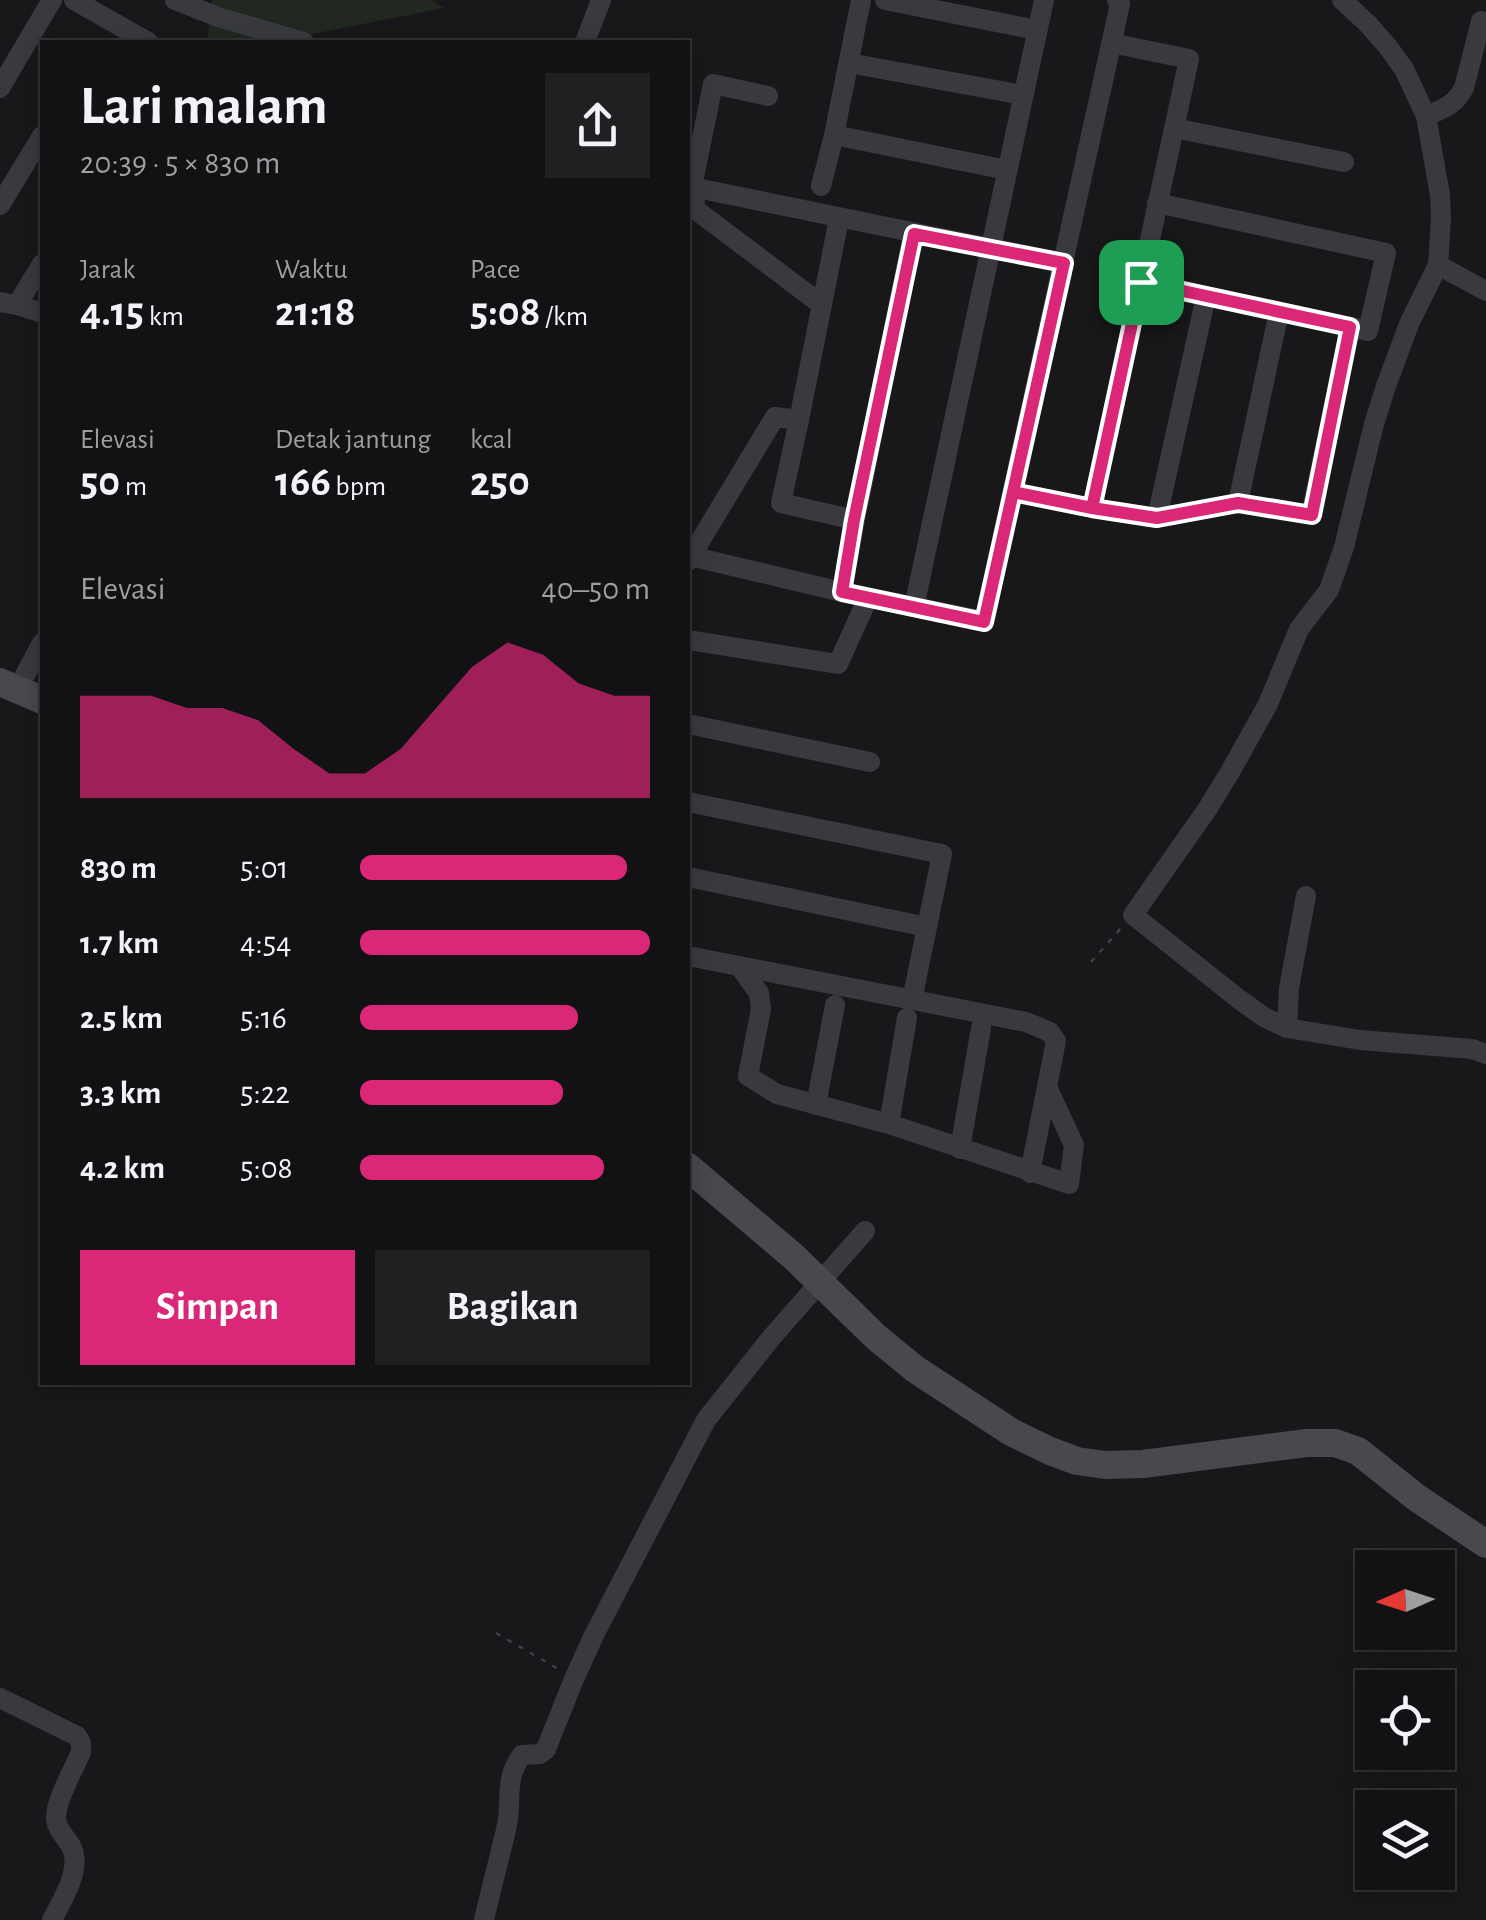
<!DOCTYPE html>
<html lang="id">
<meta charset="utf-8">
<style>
body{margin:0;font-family:"Alegreya Sans",sans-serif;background:#1f2022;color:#f1f3f6;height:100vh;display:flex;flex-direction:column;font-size:38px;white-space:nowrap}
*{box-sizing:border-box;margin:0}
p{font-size:32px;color:#9c9ea0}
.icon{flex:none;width:55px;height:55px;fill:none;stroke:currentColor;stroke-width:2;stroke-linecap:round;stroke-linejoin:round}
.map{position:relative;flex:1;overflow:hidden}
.side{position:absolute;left:40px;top:40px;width:650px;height:1345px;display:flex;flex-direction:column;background:#121214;border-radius:0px;box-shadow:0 5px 25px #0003,0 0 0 2px #313234}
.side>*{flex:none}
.needle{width:65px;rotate:267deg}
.fabs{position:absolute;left:1355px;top:1550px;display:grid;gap:20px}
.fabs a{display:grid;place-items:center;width:100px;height:100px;border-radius:0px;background:#121214;box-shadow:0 5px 25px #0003,0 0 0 2px #313234;font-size:50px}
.pin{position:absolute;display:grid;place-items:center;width:85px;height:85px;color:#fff;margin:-42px;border-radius:20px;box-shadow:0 5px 15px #0006}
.round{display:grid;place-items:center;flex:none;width:105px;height:105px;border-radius:0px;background:#1f2022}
.overview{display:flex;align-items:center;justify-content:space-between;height:170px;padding:0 40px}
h1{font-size:55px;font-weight:600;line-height:75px}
.stats{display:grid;grid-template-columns:repeat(3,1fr);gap:15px;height:170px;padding:10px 40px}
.stats div{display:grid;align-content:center}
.stats b{font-size:42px;font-weight:600}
.stats small{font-size:28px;font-weight:400}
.stats p{font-size:28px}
.chart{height:280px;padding:20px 40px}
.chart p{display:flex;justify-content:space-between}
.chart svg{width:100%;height:180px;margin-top:10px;fill:#db2777;opacity:.7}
.button{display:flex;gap:20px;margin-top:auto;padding:20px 40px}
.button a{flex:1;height:115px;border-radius:0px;background:#db2777;color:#fff;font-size:40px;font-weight:600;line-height:115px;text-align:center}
.button a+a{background:#1f2022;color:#f1f3f6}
ul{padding:0 40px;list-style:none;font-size:32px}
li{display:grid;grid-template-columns:160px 120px 1fr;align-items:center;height:75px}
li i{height:25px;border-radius:12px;background:#db2777}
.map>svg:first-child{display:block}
</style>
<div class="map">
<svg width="1486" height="1920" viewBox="0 0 1486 1920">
<rect width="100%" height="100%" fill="#18181a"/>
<path fill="#202820" d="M212 0H431L444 8 272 42H207Z"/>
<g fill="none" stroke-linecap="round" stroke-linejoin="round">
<g stroke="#3f4146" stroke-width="2.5" stroke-dasharray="5 8" stroke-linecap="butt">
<path d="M1091 962 1122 927"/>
<path d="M496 1633 560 1670"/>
</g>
<g stroke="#393a3f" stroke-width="20">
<path d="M74 0 148 42"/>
<path d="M175 0 218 17 304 42"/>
<path d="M885 0 1037 30"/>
<path d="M1342 0 1368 24 1388 47 1404 69 1426 116 1440 195 1441 218 1438 265 1409 324 1386 386 1374 424 1344 547 1329 590 1299 629 1268 704 1230 772 1208 808 1133 915 1240 1000 1264 1017 1287 1028 1360 1040 1472 1049 1486 1054"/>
<path d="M585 42 601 0"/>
<path d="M849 63 1023 95"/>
<path d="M0 88 52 0"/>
<path d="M768 96 713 84 692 187 696 210 822 305"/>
<path d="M1426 116C1443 109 1455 105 1464 88L1481 21"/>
<path d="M1174 128 1344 162"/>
<path d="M834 135 1007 170"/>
<path d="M821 186 834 135 861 0"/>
<path d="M692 187 1063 263"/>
<path d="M0 205 42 136"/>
<path d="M1438 265 1486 291"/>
<path d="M1141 282 1368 331 1386 253 1157 203"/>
<path d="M0 302 17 305 42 313"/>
<path d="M17 305 42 264"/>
<path d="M799 420 839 219"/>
<path d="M1013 492 1092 508 1157 518 1238 503 1311 515 1350 327"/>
<path d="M1238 503 1279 312"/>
<path d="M1092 508 1189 59 1111 43"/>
<path d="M1157 518 1206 296"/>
<path d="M690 556 842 592 984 621 1120 4 1117 0"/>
<path d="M688 561 775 417 799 420 781 503 855 520 913 234"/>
<path d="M842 592 855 520"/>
<path d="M914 607 1044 0"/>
<path d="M688 640 838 664 868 598"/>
<path d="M17 690 42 643"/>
<path d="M688 724 870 762"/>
<path d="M688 802 942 854 912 1000"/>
<path d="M688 877 927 927"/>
<path d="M688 956 1026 1022 1050 1032 1056 1041 1030 1173"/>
<path d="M740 967 759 993 761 1009 748 1076 777 1094 889 1124 1069 1184 1074 1145 1047 1087"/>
<path d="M1287 1028 1289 988 1306 896"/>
<path d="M816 1105 835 1005"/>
<path d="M889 1124 907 1018"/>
<path d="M960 1149 981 1028"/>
<path d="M0 1698 77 1736 81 1743V1752C74 1769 55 1801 56 1819 57 1830 65 1836 71 1846 83 1869 62 1900 52 1920"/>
<path d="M484 1920C491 1888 500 1857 507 1825 512 1800 504 1778 522 1755L540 1754 546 1749 574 1679 594 1635 706 1420 771 1338 865 1231"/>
</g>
<g stroke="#47494f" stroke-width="28">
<path d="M0 682 42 700"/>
<path d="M688 1167 794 1257 876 1337 915 1369 1011 1432 1050 1451 1077 1461 1105 1465 1143 1464 1307 1443H1335L1358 1451 1417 1498 1486 1544"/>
</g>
</g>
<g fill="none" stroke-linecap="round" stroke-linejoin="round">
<defs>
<path id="route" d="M1141 282 1092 508 1013 492 1064 263 914 234 854 520 842 592 984 622 1013 492 1092 508 1157 518 1238 503 1312 515 1350 327 1141 282"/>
</defs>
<use href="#route" stroke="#fff" stroke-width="20"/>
<use href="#route" stroke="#db2777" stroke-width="12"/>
</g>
</svg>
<div class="fabs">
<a><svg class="needle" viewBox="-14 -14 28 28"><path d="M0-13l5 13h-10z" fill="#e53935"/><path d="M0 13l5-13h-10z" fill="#9c9ea0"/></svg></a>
<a><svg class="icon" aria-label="locate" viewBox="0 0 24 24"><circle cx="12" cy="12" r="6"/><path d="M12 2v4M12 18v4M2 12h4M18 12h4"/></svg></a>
<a><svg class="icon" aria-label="layers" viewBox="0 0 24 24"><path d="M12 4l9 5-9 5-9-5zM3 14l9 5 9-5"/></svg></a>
</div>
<div class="pin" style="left:1141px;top:282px;background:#1e9e55"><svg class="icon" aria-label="arrive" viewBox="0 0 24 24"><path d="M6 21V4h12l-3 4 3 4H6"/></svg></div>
<section class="side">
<div class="overview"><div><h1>Lari malam</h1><p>20:39 · 5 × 830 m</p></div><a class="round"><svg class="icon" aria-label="share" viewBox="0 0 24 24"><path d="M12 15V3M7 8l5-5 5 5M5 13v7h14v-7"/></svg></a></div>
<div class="stats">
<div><p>Jarak</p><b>4.15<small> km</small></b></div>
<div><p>Waktu</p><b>21:18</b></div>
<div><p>Pace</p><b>5:08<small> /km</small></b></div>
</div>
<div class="stats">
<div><p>Elevasi</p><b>50<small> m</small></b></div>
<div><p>Detak jantung</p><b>166<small> bpm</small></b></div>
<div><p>kcal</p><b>250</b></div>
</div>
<div class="chart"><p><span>Elevasi</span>40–50 m</p>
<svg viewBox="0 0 160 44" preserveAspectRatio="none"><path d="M0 44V19L10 19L20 19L30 22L40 22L50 25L60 32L70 38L80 38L90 32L100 22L110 12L120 6L130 9L140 16L150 19L160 19V44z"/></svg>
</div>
<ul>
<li><b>830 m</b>5:01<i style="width:92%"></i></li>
<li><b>1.7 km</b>4:54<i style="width:100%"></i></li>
<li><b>2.5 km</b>5:16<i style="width:75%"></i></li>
<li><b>3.3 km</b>5:22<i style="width:70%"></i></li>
<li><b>4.2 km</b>5:08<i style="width:84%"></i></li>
</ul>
<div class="button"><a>Simpan</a><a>Bagikan</a></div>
</section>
</div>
